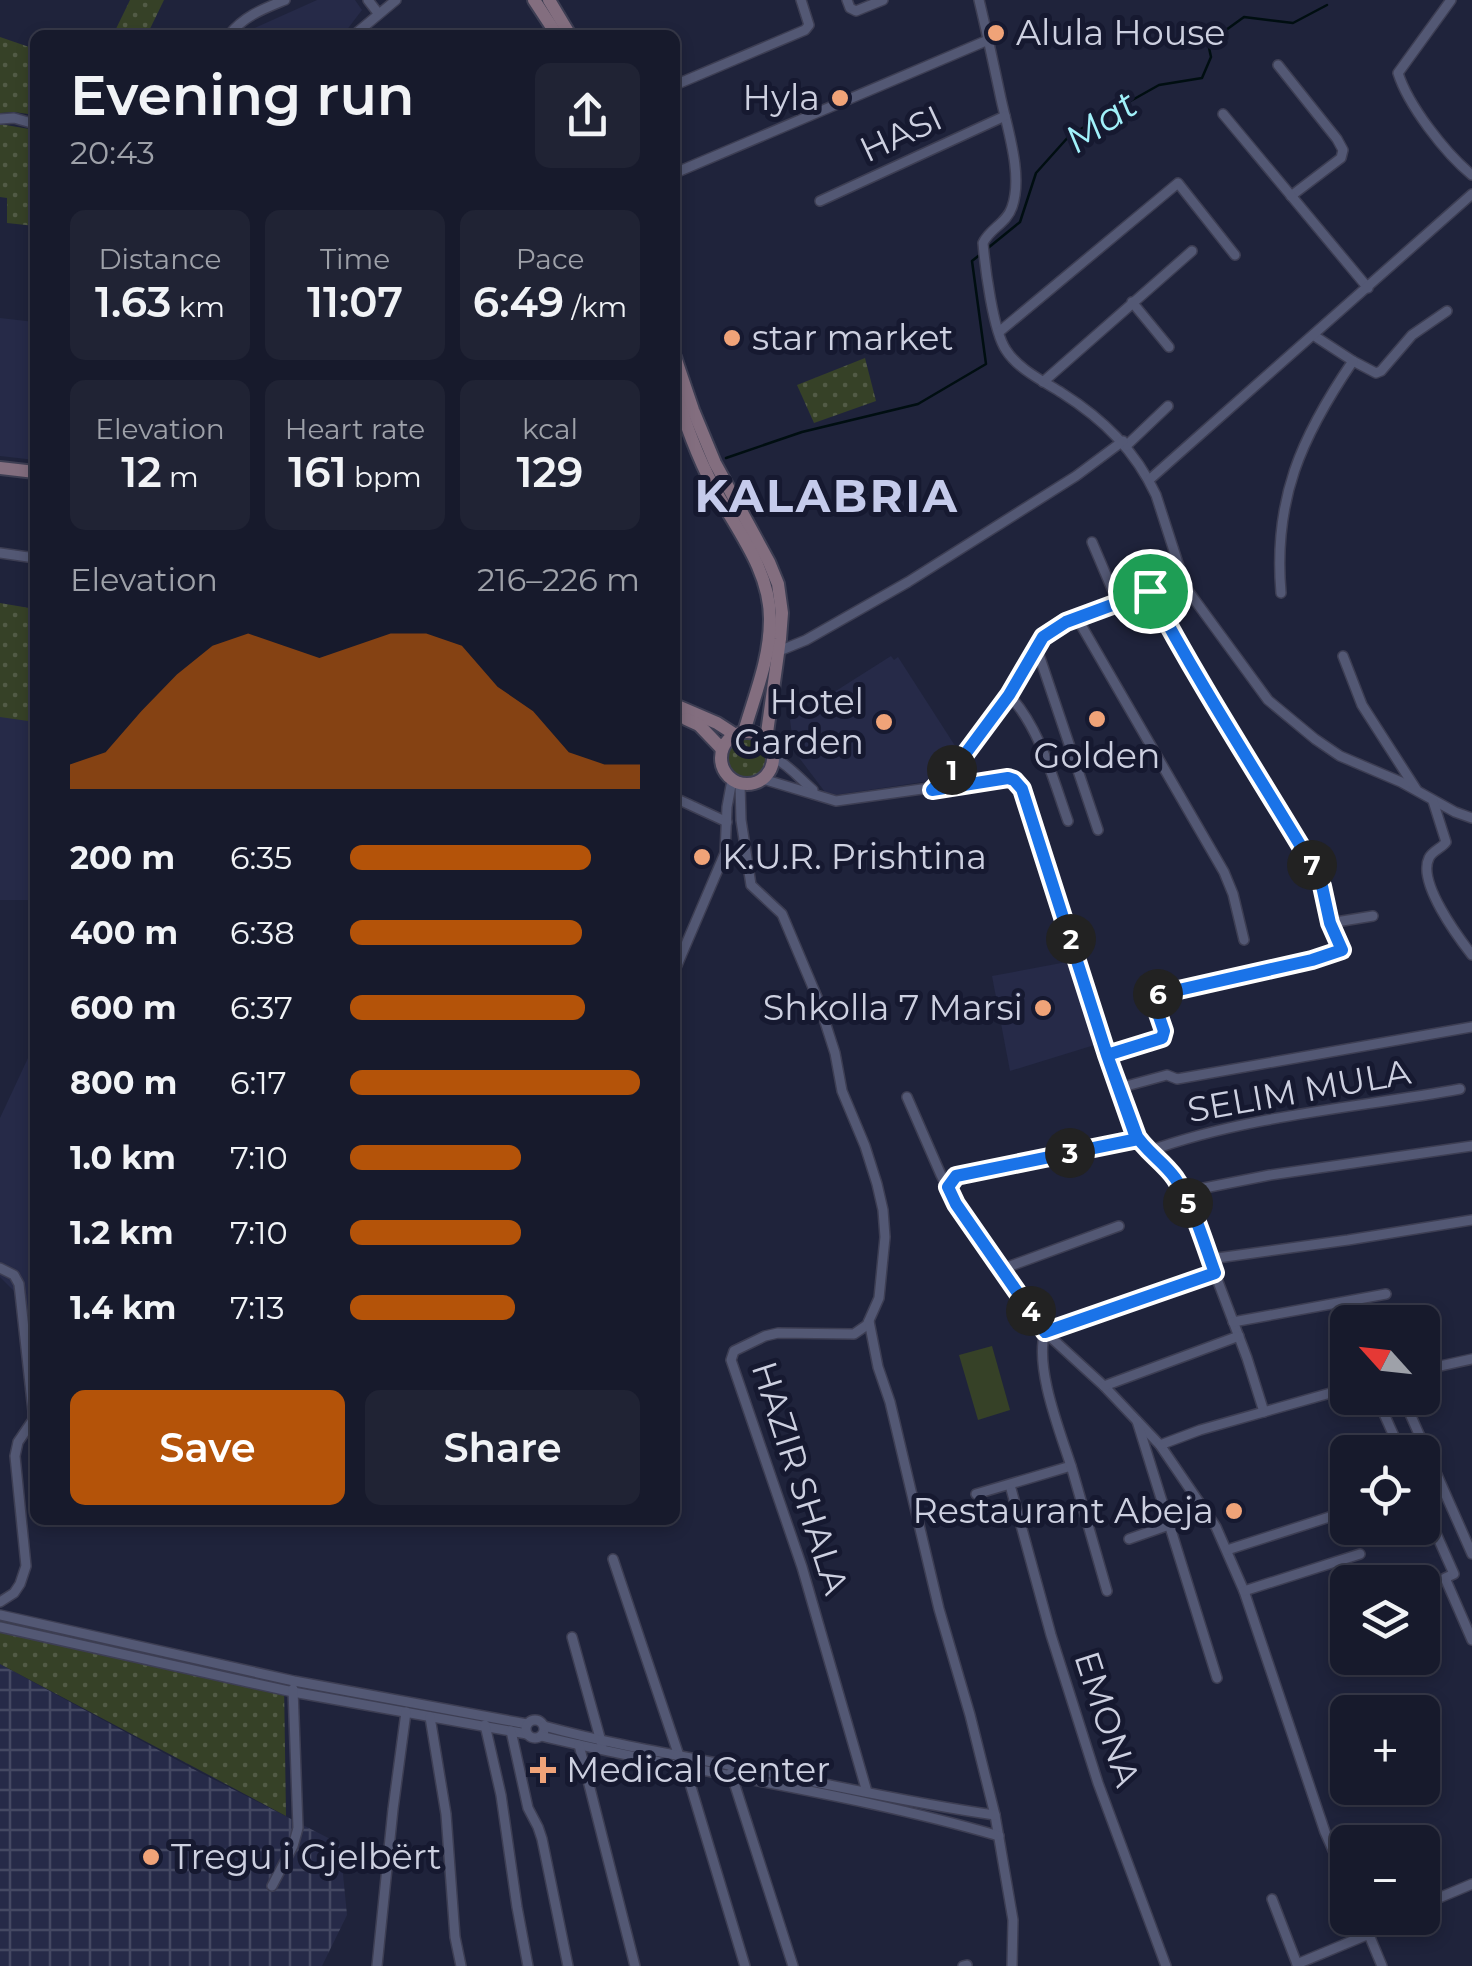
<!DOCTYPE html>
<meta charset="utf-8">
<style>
body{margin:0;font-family:Montserrat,sans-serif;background:#202334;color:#f1f3f6;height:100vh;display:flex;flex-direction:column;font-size:38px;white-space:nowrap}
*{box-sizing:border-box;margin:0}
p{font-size:32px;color:#9ea1a9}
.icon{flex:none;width:55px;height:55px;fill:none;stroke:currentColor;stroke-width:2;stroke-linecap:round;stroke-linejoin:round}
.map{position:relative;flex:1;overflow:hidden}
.details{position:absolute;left:30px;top:30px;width:650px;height:1495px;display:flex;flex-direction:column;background:#171a2c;border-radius:15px;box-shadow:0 5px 15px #0003,0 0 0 2px #363848}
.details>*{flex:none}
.needle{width:65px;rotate:297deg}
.buttons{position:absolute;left:1330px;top:1305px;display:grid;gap:20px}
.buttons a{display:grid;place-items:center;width:110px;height:110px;border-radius:15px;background:#171a2c;box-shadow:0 5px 15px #0003,0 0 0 2px #363848;font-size:50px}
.pin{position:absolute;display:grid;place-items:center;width:85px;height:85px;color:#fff;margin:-42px;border:5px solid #fff;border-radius:50%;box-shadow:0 2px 10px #0007}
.km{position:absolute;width:50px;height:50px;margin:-25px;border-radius:50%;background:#222;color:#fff;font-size:28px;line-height:50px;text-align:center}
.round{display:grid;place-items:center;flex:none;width:105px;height:105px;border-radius:15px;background:#202334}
.head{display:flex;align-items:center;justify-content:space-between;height:170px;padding:0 40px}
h1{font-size:55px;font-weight:600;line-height:75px}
.stats{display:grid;grid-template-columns:repeat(3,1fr);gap:15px;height:170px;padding:10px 40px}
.stats div{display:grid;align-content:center;border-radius:15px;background:#202334;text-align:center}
.stats b{font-size:42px;font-weight:600}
.stats small{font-size:28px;font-weight:400}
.stats p{font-size:28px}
.chart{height:280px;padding:20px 40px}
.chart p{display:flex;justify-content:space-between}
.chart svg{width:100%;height:180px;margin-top:10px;fill:#b45309;opacity:.7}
.button{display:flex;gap:20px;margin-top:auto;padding:20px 40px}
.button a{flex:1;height:115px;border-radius:15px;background:#b45309;color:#fff;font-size:40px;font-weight:600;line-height:115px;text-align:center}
.button a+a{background:#202334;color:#f1f3f6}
ul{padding:0 40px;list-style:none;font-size:32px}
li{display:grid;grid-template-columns:160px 120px 1fr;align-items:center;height:75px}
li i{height:25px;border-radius:12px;background:#b45309}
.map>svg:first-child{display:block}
</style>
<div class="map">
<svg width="1472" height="1966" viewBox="0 0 1472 1966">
<defs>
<pattern id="industrial-grid" width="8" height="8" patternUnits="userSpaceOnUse" patternTransform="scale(2.5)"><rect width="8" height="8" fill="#262a48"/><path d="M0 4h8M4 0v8" fill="none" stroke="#444862"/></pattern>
<pattern id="grass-dots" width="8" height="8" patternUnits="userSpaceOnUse" patternTransform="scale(2.5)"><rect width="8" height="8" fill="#364127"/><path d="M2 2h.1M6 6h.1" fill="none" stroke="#525b46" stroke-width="1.8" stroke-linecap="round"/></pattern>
</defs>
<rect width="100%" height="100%" fill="#1f233b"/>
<g fill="#262a48">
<path d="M317 0H355L362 10 343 35H252L250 30Z"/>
<path d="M0 318 35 322V460L0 456Z"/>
<path d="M0 606 35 612V900H0Z"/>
<path d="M891 656 894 660 898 657 959 752 930 781 828 796 794 751 790 720Z"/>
<path d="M1072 961 1101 1043 1010 1071 992 976Z"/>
<path d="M35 1043V1385L28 1386 15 1292 0 1277V1118Z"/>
</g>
<path fill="url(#industrial-grid)" d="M0 1664 197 1771 340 1844 347 1915 322 1966H0Z"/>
<g fill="url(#grass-dots)">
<path d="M130 0H164L147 35H113Z"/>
<path d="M0 37 35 49V115L14 112 0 113Z"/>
<path d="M0 124 35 130V226L7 223V198L0 197Z"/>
<path d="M865 358 876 401 814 423 797 385Z"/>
<path d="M0 603 35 609V722L0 717Z"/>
<circle cx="747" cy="758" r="21"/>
<path d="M0 1614 123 1646 177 1666 284 1682 286 1816 0 1664Z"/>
</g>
<path fill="#364127" d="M992 1346 1010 1410 978 1420 959 1355Z"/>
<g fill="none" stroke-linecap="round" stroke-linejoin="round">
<g stroke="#000e11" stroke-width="2.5">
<path d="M988 248 1020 222 1036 173 1070 135 1159 85 1202 78 1211 57 1208 43 1244 17 1293 23 1327 5"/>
<path d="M726 458 802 432 918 404 986 364 972 261 982 253"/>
</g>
<defs>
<g id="street">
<path d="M368 0 378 13"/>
<path d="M847 0 850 8 856 11 883 0"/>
<path d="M979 0C987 33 994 66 1001 99 1008 131 1023 176 1012 207 1007 223 989 229 983 243 985 267 993 331 1006 350 1018 369 1043 381 1062 393 1103 419 1135 450 1156 495L1186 588 1268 700 1315 739 1340 756 1401 782 1455 812 1472 818"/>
<path d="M1451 0 1398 73C1408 105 1445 153 1472 175"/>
<path d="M229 35C244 16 263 9 285 0"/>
<path d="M354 35 396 0"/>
<path d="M1278 65 1337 139 1343 150 1341 158 1291 196"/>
<path d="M675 85 805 30 809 25 801 0"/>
<path d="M1223 114 1368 288"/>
<path d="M0 119 14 118 35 124"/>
<path d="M675 173 988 40"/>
<path d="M820 201 1005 116"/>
<path d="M1132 302 1169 347"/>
<path d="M999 332 1178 183 1235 255"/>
<path d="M1313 335 1353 361 1376 373 1381 371 1412 335 1447 311"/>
<path d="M1043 382 1192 251"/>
<path d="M1126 446 1168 406"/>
<path d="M1149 480 1472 194"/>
<path d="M1092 542 1118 603"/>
<path d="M0 553 35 558"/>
<path d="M1281 593C1273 500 1301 437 1353 361"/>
<path d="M1077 618 1224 872 1233 894 1244 940"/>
<path d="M1037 649 1098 830"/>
<path d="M779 651 806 640 908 582 1076 476 1123 441"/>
<path d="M1343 656 1362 705 1416 789"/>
<path d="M1009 695C1040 728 1053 779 1068 821"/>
<path d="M773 757C789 765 800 779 813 790"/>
<path d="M763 779 836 801 1001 778 1014 780 1019 784 1046 860 1130 1124C1142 1151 1169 1166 1184 1192L1247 1358 1264 1412"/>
<path d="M740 784 741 820 751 885 782 914 817 997 835 1053 842 1091 865 1146 877 1184 883 1210 885 1237 879 1298 867 1325 854 1334 778 1333 765 1336 734 1351 731 1360 802 1567 867 1792"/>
<path d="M932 789 960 761 1009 695 1043 637 1066 622 1184 580"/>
<path d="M675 798 727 822"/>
<path d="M1433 801 1446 842C1442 848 1432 851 1429 858 1417 882 1458 937 1472 955"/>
<path d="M1330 923 1373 916"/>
<path d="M675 970 725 853 727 807 732 780"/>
<path d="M1107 1055 1162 1038 1163 1031 1152 996 1312 960 1342 950 1330 923 1319 876 1273 798 1227 728 1178 643 1150 591"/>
<path d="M1119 1088 1167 1075 1177 1079 1472 1027"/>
<path d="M907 1097 941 1175 956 1204 1045 1332 1104 1386 1160 1445 1216 1527 1244 1591 1325 1832 1348 1884"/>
<path d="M1149 1151C1249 1115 1356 1108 1460 1089"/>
<path d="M948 1187 956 1176 1138 1139"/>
<path d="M1184 1192 1270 1175 1472 1146"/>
<path d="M1210 1259 1348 1240 1472 1220"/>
<path d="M0 1268 14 1275 19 1284 33 1411V1420L18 1442 15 1456 26 1566 20 1584 14 1593 0 1602"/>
<path d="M1002 1269 1119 1226"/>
<path d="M869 1321 878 1367 890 1402 939 1609 970 1715 995 1815 1013 1920 1012 1966"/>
<path d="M1233 1322 1386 1294"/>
<path d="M1422 1370 1472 1359"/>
<path d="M1104 1386 1239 1336"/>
<path d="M1377 1398 1401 1452"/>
<path d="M1403 1398 1472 1554"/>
<path d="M1137 1421 1217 1678"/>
<path d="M1160 1445 1200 1430 1348 1388"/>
<path d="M1010 1485 1051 1635 1098 1783 1166 1966"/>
<path d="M976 1494 1071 1466"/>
<path d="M1422 1502 1454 1574 1445 1578 1472 1640"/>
<path d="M1129 1539 1169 1525"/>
<path d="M1227 1550 1348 1511"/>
<path d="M613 1559 680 1759"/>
<path d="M1107 1591C1095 1550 1084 1510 1072 1469 1061 1434 1034 1368 1045 1332L1215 1273"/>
<path d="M1244 1591 1360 1554"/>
<path d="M0 1615 294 1681 527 1724"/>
<path d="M0 1627 293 1692 527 1734"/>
<path d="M572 1637 602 1745"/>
<path d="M430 1717 446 1814 455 1937 461 1966"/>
<circle cx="535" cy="1729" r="9"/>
<path d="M485 1725 501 1795 517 1907 528 1966"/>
<path d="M544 1726C613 1745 683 1756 754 1770 834 1785 914 1804 995 1815"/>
<path d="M511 1731 528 1808 538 1827 542 1839 568 1966"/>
<path d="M541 1736C693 1773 849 1792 999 1836"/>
<path d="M579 1745 635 1966"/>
<path d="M685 1767 745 1966"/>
<path d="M731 1773 793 1966"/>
<path d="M272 1886 293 1846 298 1828 293 1689"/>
<path d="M1272 1899 1297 1964"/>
<path d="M1422 1905 1472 1884"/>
<path d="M1362 1918 1382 1966"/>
<path d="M1367 1928 1392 1918"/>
<path d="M377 1966 393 1809 406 1712"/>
<path d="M963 1966 967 1965"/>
<path d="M1298 1966 1297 1964 1369 1934"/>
</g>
<g id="secondary">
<path d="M534 0 557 35"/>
<path d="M549 0 570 35"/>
<path d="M675 357 693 410 715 463 769 562 778 584 782 613 780 639 766 740"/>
<path d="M675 392C686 424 697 456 713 486 735 528 770 569 770 619 770 659 755 694 744 732"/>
<path d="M0 468 35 472"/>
<path d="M675 705 717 723 734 734"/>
<path d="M686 719 699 725 722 749"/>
<circle cx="747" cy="758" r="26"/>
</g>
</defs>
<use href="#street" stroke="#3d3e53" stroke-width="12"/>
<use href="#secondary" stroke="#3d3e53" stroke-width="16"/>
<use href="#street" stroke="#535874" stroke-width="9"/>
<use href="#secondary" stroke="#836e7f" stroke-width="12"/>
</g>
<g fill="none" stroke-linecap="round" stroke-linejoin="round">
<defs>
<path id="route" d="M1150 591 1066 622 1043 637 1009 695 960 761 932 790 1008 778 1014 780 1022 789 1107 1055 1138 1139 956 1176 948 1187 956 1204 1045 1332 1215 1273C1204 1243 1193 1204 1175 1178 1163 1161 1144 1150 1134 1132L1107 1055 1162 1038 1164 1031 1152 996 1312 960 1342 950 1330 923 1322 886 1314 868C1259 776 1200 686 1150 591"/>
</defs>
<use href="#route" stroke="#fff" stroke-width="20"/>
<use href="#route" stroke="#1a73e8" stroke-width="12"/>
</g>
<g fill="#f0a378" stroke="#161930" stroke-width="4">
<circle cx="996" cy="33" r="10"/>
<circle cx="840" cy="98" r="10"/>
<circle cx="732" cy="338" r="10"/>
<circle cx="1097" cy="719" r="10"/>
<circle cx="884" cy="722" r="10"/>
<circle cx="702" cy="857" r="10"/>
<circle cx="1043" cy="1008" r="10"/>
<circle cx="1234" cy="1511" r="10"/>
<path d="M538 1755h10v10h10v10h-10v10h-10v-10h-10v-10h10z"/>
<circle cx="151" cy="1857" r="10"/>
</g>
<g text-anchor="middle" stroke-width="10" stroke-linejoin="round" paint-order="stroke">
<g font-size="35" fill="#cdd0e0" stroke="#161930" text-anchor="start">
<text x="1016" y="45">Alula House</text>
<text x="820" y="110" text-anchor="end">Hyla</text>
<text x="752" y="350">star market</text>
<text x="864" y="714" text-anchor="end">Hotel<tspan x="864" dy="40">Garden</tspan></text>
<text x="1097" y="768" text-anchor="middle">Golden</text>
<text x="722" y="869">K.U.R. Prishtina</text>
<text x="1023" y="1020" text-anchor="end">Shkolla 7 Marsi</text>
<text x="1214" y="1523" text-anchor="end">Restaurant Abeja</text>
<text x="566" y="1782">Medical Center</text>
<text x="171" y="1869">Tregu i Gjelbërt</text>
</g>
<g font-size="35" fill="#cdd0e0" stroke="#161930">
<text transform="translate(901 134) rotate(-25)" y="12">HASI</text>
<text transform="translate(1299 1091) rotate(-10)" y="12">SELIM MULA</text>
<text transform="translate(800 1478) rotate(72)" y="12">HAZIR SHALA</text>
<text transform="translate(1107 1719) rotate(72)" y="12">EMONA</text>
</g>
<g font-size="38" font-style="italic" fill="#a1f1fa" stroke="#161930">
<text transform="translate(1101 122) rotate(-34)" y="13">Mat</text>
</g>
<g font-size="45" font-weight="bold" letter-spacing="2.5" fill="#c5cbeb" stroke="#161930">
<text x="827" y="512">KALABRIA</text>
</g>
</g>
</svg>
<div class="buttons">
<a><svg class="needle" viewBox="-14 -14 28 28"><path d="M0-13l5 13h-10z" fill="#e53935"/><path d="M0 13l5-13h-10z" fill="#9ea1a9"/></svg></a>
<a><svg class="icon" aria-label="locate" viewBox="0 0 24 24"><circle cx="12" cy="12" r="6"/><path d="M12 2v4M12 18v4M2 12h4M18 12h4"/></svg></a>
<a><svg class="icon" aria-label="layers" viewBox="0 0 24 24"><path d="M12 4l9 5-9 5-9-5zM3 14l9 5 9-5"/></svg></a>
<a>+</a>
<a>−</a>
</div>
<div class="pin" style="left:1150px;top:591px;background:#1e9e55"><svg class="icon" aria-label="arrive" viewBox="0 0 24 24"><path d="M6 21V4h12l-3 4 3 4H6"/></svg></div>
<b class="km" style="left:952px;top:770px">1</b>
<b class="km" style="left:1071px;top:939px">2</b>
<b class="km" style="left:1070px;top:1153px">3</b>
<b class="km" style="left:1031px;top:1311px">4</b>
<b class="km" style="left:1188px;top:1203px">5</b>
<b class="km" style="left:1158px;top:994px">6</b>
<b class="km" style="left:1312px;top:865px">7</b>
<section class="details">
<div class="head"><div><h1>Evening run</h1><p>20:43</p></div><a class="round"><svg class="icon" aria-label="share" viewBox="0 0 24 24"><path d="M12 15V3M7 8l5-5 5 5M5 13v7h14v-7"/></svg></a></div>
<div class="stats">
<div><p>Distance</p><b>1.63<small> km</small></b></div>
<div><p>Time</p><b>11:07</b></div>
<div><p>Pace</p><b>6:49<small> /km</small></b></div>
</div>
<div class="stats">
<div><p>Elevation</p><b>12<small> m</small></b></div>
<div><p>Heart rate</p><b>161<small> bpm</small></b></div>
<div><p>kcal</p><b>129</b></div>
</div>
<div class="chart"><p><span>Elevation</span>216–226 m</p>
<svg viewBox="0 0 160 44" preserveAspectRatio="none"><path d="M0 44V38L10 35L20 25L30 16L40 9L50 6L60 9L70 12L80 9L90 6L100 6L110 9L120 19L130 25L140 35L150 38L160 38V44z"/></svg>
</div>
<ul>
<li><b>200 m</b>6:35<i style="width:83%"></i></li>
<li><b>400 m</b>6:38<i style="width:80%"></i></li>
<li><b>600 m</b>6:37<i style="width:81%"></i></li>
<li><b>800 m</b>6:17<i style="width:100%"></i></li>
<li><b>1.0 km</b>7:10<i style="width:59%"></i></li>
<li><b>1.2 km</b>7:10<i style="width:59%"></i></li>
<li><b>1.4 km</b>7:13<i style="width:57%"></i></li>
</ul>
<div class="button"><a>Save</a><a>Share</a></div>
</section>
</div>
